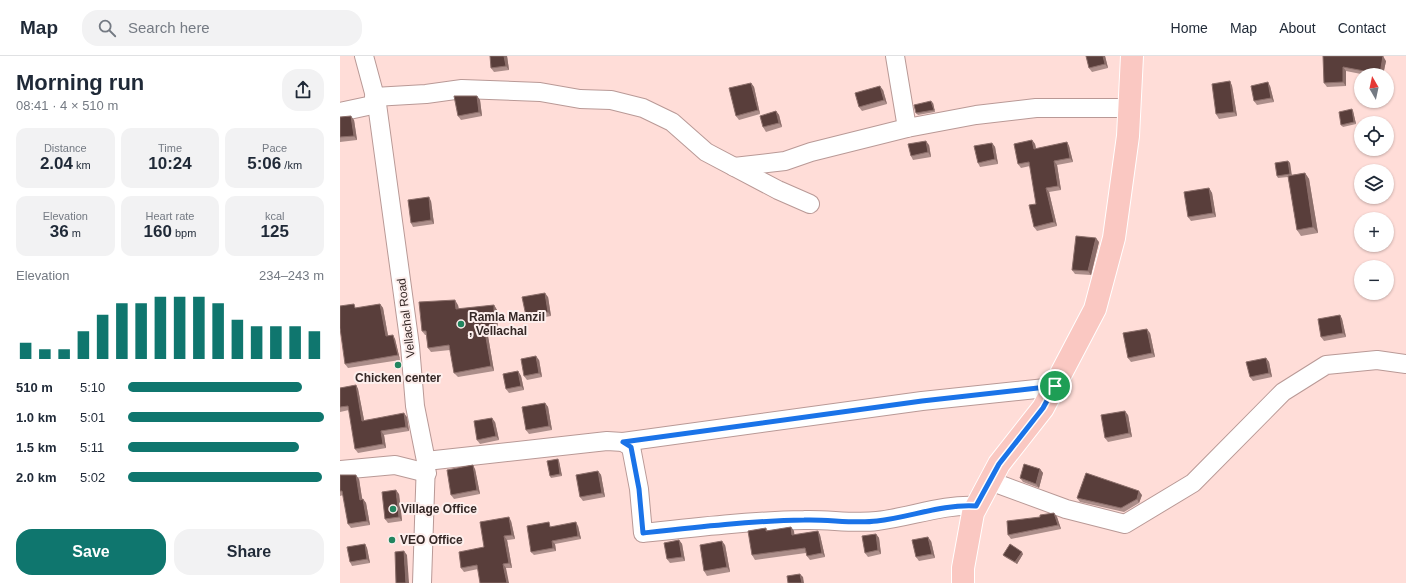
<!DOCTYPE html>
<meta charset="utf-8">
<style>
body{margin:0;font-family:Helvetica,sans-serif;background:#f2f2f3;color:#1f2937;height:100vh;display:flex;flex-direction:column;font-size:15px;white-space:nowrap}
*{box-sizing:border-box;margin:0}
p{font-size:13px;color:#747a83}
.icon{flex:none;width:22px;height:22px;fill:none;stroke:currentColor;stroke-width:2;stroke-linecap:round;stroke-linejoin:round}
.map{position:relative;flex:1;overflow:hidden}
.side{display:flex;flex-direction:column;background:#fff;width:340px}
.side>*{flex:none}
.needle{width:26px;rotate:351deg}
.fabs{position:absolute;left:1014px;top:12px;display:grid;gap:8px}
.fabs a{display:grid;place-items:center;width:40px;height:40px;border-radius:50%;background:#fff;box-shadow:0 1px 3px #0004;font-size:20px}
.pin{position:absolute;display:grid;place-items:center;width:34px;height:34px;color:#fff;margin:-17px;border:2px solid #fff;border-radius:50%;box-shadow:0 1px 4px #0007}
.round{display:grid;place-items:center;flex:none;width:42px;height:42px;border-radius:16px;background:#f2f2f3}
.headline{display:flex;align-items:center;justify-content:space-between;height:68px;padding:0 16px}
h1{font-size:22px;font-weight:700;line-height:30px}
.figures{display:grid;grid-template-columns:repeat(3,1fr);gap:6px;height:68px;padding:4px 16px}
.figures div{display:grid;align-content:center;border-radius:10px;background:#f2f2f3;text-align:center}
.figures b{font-size:17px;font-weight:700}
.figures small{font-size:11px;font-weight:400}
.figures p{font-size:11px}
.chart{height:112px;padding:8px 16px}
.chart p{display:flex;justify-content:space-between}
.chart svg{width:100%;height:72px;margin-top:4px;stroke:#0f766e;stroke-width:6}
.button{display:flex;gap:8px;margin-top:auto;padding:8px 16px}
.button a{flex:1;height:46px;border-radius:16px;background:#0f766e;color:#fff;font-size:16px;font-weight:700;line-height:46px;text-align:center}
.button a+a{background:#f2f2f3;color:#1f2937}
ul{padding:0 16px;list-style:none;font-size:13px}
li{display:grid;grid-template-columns:64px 48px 1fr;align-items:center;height:30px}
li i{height:10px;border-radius:5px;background:#0f766e}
header{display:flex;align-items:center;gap:24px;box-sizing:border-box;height:56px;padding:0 20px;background:#fff;border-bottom:1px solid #e0e1e3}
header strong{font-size:19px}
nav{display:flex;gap:22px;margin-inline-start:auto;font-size:14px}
.search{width:280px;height:36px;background:#f2f2f3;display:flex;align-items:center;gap:10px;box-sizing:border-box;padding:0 14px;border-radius:16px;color:#747a83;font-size:15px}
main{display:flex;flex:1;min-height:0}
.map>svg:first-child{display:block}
</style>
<header>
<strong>Map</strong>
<div class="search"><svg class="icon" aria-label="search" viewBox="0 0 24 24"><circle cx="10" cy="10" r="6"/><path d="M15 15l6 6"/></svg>Search here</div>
<nav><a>Home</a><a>Map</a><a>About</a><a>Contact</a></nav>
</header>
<main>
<section class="side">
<div class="headline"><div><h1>Morning run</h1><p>08:41 · 4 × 510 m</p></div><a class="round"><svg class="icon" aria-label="share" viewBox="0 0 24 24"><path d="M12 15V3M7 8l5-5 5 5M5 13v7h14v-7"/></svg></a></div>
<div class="figures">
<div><p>Distance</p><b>2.04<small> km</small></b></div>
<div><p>Time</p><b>10:24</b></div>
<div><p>Pace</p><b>5:06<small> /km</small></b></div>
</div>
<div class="figures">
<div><p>Elevation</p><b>36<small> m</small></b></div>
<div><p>Heart rate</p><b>160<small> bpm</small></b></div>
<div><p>kcal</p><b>125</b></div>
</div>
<div class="chart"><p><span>Elevation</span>234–243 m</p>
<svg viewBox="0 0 160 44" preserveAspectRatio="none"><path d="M5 44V34M15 44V38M25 44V38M35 44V27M45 44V17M55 44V10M65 44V10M75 44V6M85 44V6M95 44V6M105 44V10M115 44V20M125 44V24M135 44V24M145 44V24M155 44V27"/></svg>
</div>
<ul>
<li><b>510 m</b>5:10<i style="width:89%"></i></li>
<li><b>1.0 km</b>5:01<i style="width:100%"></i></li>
<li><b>1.5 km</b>5:11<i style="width:87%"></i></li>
<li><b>2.0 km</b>5:02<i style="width:99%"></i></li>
</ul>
<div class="button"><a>Save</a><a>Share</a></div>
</section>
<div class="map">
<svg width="1066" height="527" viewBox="0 0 1066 527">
<rect width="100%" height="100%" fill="#ffddd8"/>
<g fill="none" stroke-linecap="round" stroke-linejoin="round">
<defs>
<g id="minor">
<path d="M24 0 37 48 70 290 75 350 86 405 82 527"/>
<path d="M555 0 567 72"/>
<path d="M34 41 86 38 122 33 200 36 240 43 271 44 303 52 332 66 366 96 438 134 470 148"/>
<path d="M0 56 37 48"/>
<path d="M394 111 445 105 471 96 567 72 636 59 696 52H790"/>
<path d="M283 386 582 345 715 331"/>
<path d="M86 405 267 385 283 386 291 391 299 433 303 477C357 471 410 465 464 464 488 463 513 468 537 465 571 461 603 448 636 450"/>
<path d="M0 414 55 409 87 417"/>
<path d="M650 425 726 453 785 468 853 427 943 336 986 309 1037 304 1066 308"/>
</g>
<path id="major" d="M623 527V512L633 457 659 408 703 352 755 253 774 182 788 80 792 0"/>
</defs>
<use href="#minor" stroke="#b99996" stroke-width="20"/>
<use href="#major" stroke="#fff" stroke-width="24"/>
<use href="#minor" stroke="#fff" stroke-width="18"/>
<use href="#major" stroke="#fac8c2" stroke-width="22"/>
</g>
<g fill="#ac8e8a">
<path d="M150 0H167L169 14 154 16 151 12Z"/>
<path d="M746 0H765L768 12 752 16 749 12Z"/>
<path d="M983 0 1046 5 1043 19H1026L1006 15V30L987 31 984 27Z"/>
<path d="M890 25 892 30 897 60 879 63 876 58Z"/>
<path d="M411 27 414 31 420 58 399 64 396 60Z"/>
<path d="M930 30 934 46 917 49 914 45Z"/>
<path d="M543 34 547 48 522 55 519 51Z"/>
<path d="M137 40 140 44 142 60 121 64 118 60Z"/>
<path d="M593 47 595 56 578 59 576 57Z"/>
<path d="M436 55 439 59 442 71 426 76 423 71Z"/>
<path d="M1013 55 1016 68 1003 71 1001 69Z"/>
<path d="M0 61 14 64 17 84 0 86Z"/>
<path d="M692 84 695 88 696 93 727 86 729 90 733 106 717 109 721 134 709 136 717 170 697 175 694 171 696 148 690 110 681 112 678 108Z"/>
<path d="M652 87 655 91 658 108 640 111 638 107Z"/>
<path d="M589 89 591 101 573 104 571 100Z"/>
<path d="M948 105 950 107 951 119 965 117 969 123 978 177 961 180 957 174 948 121 938 122 937 120Z"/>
<path d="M869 132 872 137 876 161 851 165 848 161Z"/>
<path d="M91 145 94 168 73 171 71 167Z"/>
<path d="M759 186 751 219 735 218 732 214Z"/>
<path d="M208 241 211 260 189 264 186 260Z"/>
<path d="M40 248 43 252 48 280 55 283 60 304 8 312 5 308 17 252Z"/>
<path d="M118 249 119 253 154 249 157 254 158 279 148 280 154 315 118 321 114 317 110 294 91 296 88 292 86 279H85L82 275Z"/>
<path d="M1000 259 1002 263 1006 281 984 285 981 281Z"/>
<path d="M810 277 815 301 791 306 788 302Z"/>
<path d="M926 302 929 306 932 321 913 325 910 321Z"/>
<path d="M199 304 202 321 187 324 184 320Z"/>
<path d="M178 315 181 320 184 334 169 337 166 333Z"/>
<path d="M16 329 18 333 24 364 67 361 69 375 44 379 46 392 18 397 15 393 9 354 0 356V332Z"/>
<path d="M205 347 208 351 212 374 189 378 186 374Z"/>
<path d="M788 359 792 381 768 386 765 382Z"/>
<path d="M155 366 159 384 140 388 137 384Z"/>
<path d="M219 405 222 420 211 422 210 420Z"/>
<path d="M135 413 140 438 114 443 111 439Z"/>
<path d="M700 413 703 417 699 432 683 426 680 422Z"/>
<path d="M258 415 261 419 265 441 243 445 240 441Z"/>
<path d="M0 419 19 423 22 443H23L26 447 30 469 11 472 8 468 3 439 0 440Z"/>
<path d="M59 438 62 465 48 467 45 463Z"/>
<path d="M802 439 799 447 784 456 740 446 737 442Z"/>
<path d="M714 457 717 461 721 473 671 483 668 479 700 461Z"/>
<path d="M171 465 175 483 167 484 172 512H166L138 513 124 516 121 512 144 491Z"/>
<path d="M211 470V471L238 470 241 483 215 488 216 495 194 499 191 496Z"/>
<path d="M451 471 454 475V479L478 475 480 479 485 501 470 504 467 500 466 497 415 504 412 499 426 472 428 475Z"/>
<path d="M536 478 539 482 541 498 528 501 525 497Z"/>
<path d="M339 484 342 488 345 505 330 507 327 503Z"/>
<path d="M591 485 595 502 579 505 576 501Z"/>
<path d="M25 488 27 492 30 507 12 510 10 506Z"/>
<path d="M385 489 390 516 367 520 364 515Z"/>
<path d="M683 498 677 508 665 501 663 499Z"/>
</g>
<g fill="#8b6e6a">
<path d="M164 0H167L169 14 166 10Z"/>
<path d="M763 0H765L768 12 765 8Z"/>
<path d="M1043 0 1046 5 1043 19H1041L1040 18Z"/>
<path d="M1003 11 1006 15V30L1003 26Z"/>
<path d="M890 25 892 30 897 60 894 56Z"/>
<path d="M928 26 930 30 934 46 931 42Z"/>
<path d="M411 27 414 31 420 58 418 54Z"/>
<path d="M540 30 543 34 547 48 544 44Z"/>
<path d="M137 40 140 44 142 60 139 56Z"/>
<path d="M591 45 593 47 595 56 594 54Z"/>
<path d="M1012 53 1013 55 1016 68 1014 66Z"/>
<path d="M436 55 439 59 442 71 439 67Z"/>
<path d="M11 60 14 64 17 84 14 80Z"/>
<path d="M692 84 695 88 697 97 694 93Z"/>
<path d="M586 85 589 89 591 101 588 96Z"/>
<path d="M727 86 729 90 733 106 730 102Z"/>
<path d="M652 87 655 91 658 108 655 103Z"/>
<path d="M714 105 717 109 721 134 718 130Z"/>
<path d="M948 105 950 107 952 120 950 118Z"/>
<path d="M965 117 969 123 978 177 973 171Z"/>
<path d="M706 132 709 136 717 170 714 166Z"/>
<path d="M869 132 872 137 876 161 873 157Z"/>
<path d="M89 141 91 145 94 168 91 164Z"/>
<path d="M756 182 759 186 751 219 748 215Z"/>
<path d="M205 237 208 241 211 260 208 256Z"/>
<path d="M115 244 118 249 119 258 116 253Z"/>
<path d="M40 248 43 252 49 285 46 280Z"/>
<path d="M154 249 157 254 158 279 154 274Z"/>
<path d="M1000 259 1002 263 1006 281 1003 277Z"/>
<path d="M807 273 810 277 815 301 812 297Z"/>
<path d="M145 276 148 280 154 315 151 310Z"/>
<path d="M53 279 55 283 60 304 58 299Z"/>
<path d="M196 300 199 304 202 321 199 317Z"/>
<path d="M926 302 929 306 932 321 929 317Z"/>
<path d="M178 315 181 320 184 334 181 330Z"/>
<path d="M16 329 18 333 25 369 22 365Z"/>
<path d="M205 347 208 351 212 374 209 370Z"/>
<path d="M785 355 788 359 792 381 789 377Z"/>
<path d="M64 357 67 361 69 375 66 371Z"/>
<path d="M152 362 155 366 159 384 156 380Z"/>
<path d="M41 375 44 379 46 392 43 388Z"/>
<path d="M218 403 219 405 222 420 220 418Z"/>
<path d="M133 409 135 413 140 438 137 434Z"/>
<path d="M700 413 703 417 699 432 696 428Z"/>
<path d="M258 415 261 419 265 441 262 437Z"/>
<path d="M16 419 19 423 23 448 20 444Z"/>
<path d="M56 434 59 438 62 465 59 461Z"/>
<path d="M799 435 802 439 799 447 797 443Z"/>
<path d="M23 443 26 447 30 469 27 465Z"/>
<path d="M714 457 717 461 721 473 718 469Z"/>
<path d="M169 461 171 465 175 483 172 479Z"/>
<path d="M236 466 238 470 241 483 238 480Z"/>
<path d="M451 471 454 475 455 483 452 479Z"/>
<path d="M478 475 480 479 485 501 482 497Z"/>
<path d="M536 478 539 482 541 498 538 494Z"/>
<path d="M164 480 167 484 172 512 169 507Z"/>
<path d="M588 481 591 485 595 502 592 498Z"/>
<path d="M339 484 342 488 345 505 342 501Z"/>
<path d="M212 485 215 488 216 495 213 492Z"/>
<path d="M382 485 385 489 390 516 387 511Z"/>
<path d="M25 488 27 492 30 507 27 503Z"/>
<path d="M64 495 67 499 69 527H66Z"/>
<path d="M682 496 683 498 677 508 675 506Z"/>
<path d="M163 508 166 512 169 527H167Z"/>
<path d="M460 518 463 521 464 527H462Z"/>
</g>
<g fill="#593e3b" stroke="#8b6e6a">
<path d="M150 0H164L166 10 151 12Z"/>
<path d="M746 0H763L765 8 749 12Z"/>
<path d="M983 0H1043L1040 18 1003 11V26L984 27Z"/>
<path d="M890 25 894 56 876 58 872 28Z"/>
<path d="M928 26 931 42 914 45 911 30Z"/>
<path d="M411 27 418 54 396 60 389 32Z"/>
<path d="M540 30 544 44 519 51 515 37Z"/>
<path d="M114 40H137L139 56 118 60Z"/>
<path d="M591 45 594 54 576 57 574 49Z"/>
<path d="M1012 53 1014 66 1001 69 999 56Z"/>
<path d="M436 55 439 67 423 71 420 60Z"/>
<path d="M11 60 14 80 0 81V61Z"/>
<path d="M692 84 694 93 727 86 730 102 714 105 718 130 706 132 714 166 694 171 689 149 696 148 689 106 678 108 674 88Z"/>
<path d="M586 85 588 96 571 100 568 88Z"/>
<path d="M652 87 655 103 638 107 634 90Z"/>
<path d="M948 105 950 118 937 120 935 107Z"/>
<path d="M965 117 973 171 957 174 948 120Z"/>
<path d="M869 132 873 157 848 161 844 136Z"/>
<path d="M89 141 91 164 71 167 68 144Z"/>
<path d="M736 180 756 182 748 215 732 214Z"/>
<path d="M205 237 208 256 186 260 182 241Z"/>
<path d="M115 244 116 253 154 249V274L145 276 151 310 114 317 109 289 88 292 86 275H82L79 246Z"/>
<path d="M14 248 15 252 40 248 46 280 53 279 58 299 5 308 0 272V250Z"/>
<path d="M1000 259 1003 277 981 281 978 263Z"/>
<path d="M807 273 812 297 788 302 783 277Z"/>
<path d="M196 300 199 317 184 320 181 303Z"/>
<path d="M926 302 929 317 910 321 906 306Z"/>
<path d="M178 315 181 330 166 333 163 318Z"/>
<path d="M16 329 22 365 64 357 66 371 41 375 43 388 15 393 8 350 0 351V332Z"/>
<path d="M205 347 209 370 186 374 182 351Z"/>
<path d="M785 355 789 377 765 382 761 359Z"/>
<path d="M152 362 156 380 137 384 134 365Z"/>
<path d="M218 403 220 418 210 420 207 405Z"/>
<path d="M684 408 700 413 696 428 680 422Z"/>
<path d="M133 409 137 434 111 439 107 414Z"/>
<path d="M258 415 262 437 240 441 236 419Z"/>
<path d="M746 417 799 435 797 443 781 452 737 442Z"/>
<path d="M0 419H16L20 444 23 443 27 465 8 468 2 435H0Z"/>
<path d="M56 434 59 461 45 463 42 436Z"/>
<path d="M714 457 718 469 668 479 667 465 700 461V459Z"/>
<path d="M169 461 172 479 164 480 169 507 163 508 167 527H140L137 509 121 512 119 496 144 491 140 466Z"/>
<path d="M209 466 210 471 236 466 238 480 212 485 213 492 191 496 187 470Z"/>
<path d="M451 471 452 479 478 475 482 497 467 500 465 492 412 499 408 475 426 472V475Z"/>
<path d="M536 478 538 494 525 497 522 480Z"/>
<path d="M588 481 592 498 576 501 572 484Z"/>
<path d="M339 484 342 501 327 503 324 487Z"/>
<path d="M382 485 387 511 364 515 360 489Z"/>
<path d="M25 488 27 503 10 506 7 491Z"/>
<path d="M670 488 682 496 675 506 663 499Z"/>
<path d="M64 495 66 527H56L55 496Z"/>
<path d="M460 518 462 527H448L447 520Z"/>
</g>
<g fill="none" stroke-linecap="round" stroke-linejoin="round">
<defs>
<path id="route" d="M715 330 703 352 659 408 636 450C602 448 571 461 537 465 513 468 488 463 464 464 410 465 357 471 303 477L299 433 291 391 283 386 582 345Z"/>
</defs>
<use href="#route" stroke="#fff" stroke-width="8"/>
<use href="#route" stroke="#1a73e8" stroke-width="5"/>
</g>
<g fill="#22855f" stroke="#fdefed" stroke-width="1.5">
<circle cx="121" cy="268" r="4"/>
<circle cx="58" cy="309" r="4"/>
<circle cx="53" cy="453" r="4"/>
<circle cx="52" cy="484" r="4"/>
</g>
<g text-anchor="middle" stroke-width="4" stroke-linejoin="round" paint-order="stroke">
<g font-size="12" font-weight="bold" fill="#352826" stroke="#fdefed" text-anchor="start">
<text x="129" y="265">Ramla Manzil<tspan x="129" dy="14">, Vellachal</tspan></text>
<text x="58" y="326" text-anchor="middle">Chicken center</text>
<text x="61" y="457">Village Office</text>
<text x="60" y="488">VEO Office</text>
</g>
<g font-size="12" fill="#352826" stroke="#fdefed">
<text transform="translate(66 262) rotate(-97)" y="4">Vellachal Road</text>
</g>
</g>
</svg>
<div class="fabs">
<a><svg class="needle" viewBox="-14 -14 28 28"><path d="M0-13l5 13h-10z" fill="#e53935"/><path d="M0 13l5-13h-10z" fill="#747a83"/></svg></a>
<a><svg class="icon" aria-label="locate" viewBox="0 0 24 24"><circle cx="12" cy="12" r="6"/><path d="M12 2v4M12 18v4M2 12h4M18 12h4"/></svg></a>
<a><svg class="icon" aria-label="layers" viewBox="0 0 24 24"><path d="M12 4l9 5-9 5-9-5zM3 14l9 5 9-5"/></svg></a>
<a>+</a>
<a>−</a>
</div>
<div class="pin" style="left:715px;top:330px;background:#1e9e55"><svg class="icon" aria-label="arrive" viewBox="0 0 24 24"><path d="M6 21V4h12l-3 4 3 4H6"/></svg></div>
</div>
</main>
